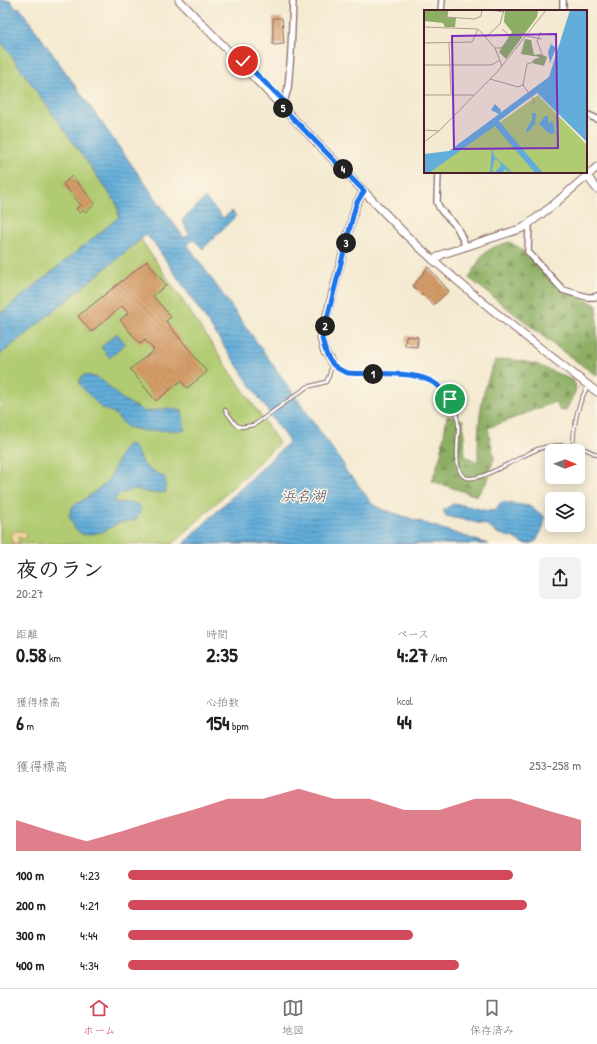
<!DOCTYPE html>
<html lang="ja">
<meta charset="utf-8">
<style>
body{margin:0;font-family:"Patrick Hand","Klee One",sans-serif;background:#f2f2f2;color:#202124;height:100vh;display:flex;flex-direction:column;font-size:15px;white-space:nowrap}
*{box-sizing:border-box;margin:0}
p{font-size:13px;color:#757577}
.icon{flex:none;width:22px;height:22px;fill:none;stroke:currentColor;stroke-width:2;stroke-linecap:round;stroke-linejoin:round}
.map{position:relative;height:544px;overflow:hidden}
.sheet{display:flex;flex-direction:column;background:#fff;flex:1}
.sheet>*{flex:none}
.needle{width:26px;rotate:91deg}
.buttons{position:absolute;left:545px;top:444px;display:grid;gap:8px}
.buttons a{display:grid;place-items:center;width:40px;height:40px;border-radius:6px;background:#fff;box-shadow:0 2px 10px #0003;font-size:20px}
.pin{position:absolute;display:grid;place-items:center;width:34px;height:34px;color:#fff;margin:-17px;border:2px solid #fff;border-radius:50%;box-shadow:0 1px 4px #0007}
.km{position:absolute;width:20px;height:20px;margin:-10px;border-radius:50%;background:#222;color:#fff;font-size:11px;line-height:20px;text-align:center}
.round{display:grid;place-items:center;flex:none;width:42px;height:42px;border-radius:6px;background:#f2f2f2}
.summary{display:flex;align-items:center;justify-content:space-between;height:68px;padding:0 16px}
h1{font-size:22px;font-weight:800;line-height:30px}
.metrics{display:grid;grid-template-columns:repeat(3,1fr);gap:6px;height:68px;padding:4px 16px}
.metrics div{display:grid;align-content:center}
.metrics b{font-size:20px;font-weight:800}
.metrics small{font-size:11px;font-weight:400}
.metrics p{font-size:11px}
.chart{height:112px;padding:8px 16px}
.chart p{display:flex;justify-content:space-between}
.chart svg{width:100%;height:72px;margin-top:4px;fill:#d1495b;opacity:.7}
ul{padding:0 16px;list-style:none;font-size:13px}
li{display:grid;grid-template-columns:64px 48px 1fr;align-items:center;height:30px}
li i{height:10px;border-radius:5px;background:#d1495b}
.dock{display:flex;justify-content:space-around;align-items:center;height:56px;border-top:1px solid #e0e0e0;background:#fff;font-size:11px;color:#757577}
.dock a{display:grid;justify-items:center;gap:2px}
.dock .on{color:#d1495b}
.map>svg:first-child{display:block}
</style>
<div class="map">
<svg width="597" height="544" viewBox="0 0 597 544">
<defs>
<pattern id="forest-firs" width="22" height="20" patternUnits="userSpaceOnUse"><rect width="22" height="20" fill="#8caf63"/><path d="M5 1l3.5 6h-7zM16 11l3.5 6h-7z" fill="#748e52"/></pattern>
<pattern id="sand-dots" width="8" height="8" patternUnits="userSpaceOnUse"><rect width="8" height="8" fill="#eeda9e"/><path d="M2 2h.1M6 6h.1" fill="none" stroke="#cebb88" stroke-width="1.8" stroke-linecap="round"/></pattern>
<pattern id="water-rules" width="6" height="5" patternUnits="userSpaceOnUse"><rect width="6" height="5" fill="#62adda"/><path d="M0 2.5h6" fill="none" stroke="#538cb1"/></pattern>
<pattern id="building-back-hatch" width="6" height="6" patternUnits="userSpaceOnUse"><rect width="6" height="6" fill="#d59d68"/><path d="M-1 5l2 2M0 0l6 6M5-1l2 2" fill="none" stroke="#af7f56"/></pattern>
</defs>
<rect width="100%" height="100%" fill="#fcf5e5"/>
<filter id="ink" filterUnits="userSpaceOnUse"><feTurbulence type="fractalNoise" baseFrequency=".025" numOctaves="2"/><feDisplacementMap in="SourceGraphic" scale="8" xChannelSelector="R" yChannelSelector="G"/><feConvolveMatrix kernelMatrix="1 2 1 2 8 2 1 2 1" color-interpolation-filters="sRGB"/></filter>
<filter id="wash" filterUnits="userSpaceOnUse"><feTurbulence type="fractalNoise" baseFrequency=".012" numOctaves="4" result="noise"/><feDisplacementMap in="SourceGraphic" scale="16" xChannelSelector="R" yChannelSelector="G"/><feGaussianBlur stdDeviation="0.9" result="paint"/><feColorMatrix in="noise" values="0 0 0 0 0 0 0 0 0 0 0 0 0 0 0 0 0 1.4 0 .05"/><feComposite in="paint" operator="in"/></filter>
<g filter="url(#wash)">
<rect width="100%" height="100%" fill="#f4ead1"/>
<path fill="#b0cb71" stroke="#7d754e" d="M0 36 108 191 279 443 173 544H0Z"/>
<g fill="url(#forest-firs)" stroke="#6b6747">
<path d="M509 242 520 248 563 290 597 305V376L558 348 469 278 483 254 494 247Z"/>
<path d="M510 359 536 364 574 381 576 390 566 410 560 411 555 402 488 428 494 458 488 480 477 496 432 481 441 454 447 416 463 420 465 456 478 462C478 424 479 397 495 361Z"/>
</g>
<path fill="url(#sand-dots)" stroke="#9c7c64" d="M14 531H22L26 533V537L24 539 18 537 20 541 15 544 12 542 10 536Z"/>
<g fill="url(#water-rules)" stroke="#566682">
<path d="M0 0H10L16 9 19 7 184 238 189 234 182 220 205 198 223 218 232 211 236 216 203 249 194 240 187 244 344 465V468L350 477 352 476 372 504 379 508 488 544H183L289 442 154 243 146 235 0 355V314L119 217 117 204 0 40Z"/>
<path d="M117 333 125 344 110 358 101 347Z"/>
<path d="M83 375C104 377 105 384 120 397 128 403 137 407 145 412L169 408 182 411 185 430 144 431 127 427 114 413 103 409 84 390 79 382Z"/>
<path d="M131 444C139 451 139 460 145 466 150 471 159 473 165 478L166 492 150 493 136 489 119 494 113 502 138 504 141 509 136 520 119 523 102 532 84 535 75 529 69 515 73 506 85 499 106 483 113 472 124 447Z"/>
<path d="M501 502 529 506 544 516C546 525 540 533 536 541L529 544 522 543 514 538 496 533 487 525 446 516 443 510 453 504 463 505 488 511 495 510Z"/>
</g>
<g id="blocks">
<g fill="url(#building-back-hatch)">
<path d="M273 18H282L284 44 273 45Z"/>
<path d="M72 176 95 204 86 212 84 210 80 213 76 209 81 205 63 184Z"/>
<path d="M147 261 166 285 153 296 171 317 166 321 207 372 187 388 181 381 156 401 130 369 154 350 145 340 140 344 120 320 128 313 122 306 91 332 78 316Z"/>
<path d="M428 267 449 291 433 305 424 295 423 296 413 286Z"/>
<path d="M406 336 418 337 417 347 405 346Z"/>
</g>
</g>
</g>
<g filter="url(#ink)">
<use href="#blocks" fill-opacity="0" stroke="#866665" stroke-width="1"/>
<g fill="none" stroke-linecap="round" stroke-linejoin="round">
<defs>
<g id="lane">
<path d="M332 364 339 370 348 373 413 375C438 380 455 397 458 422 460 436 452 465 463 476 475 487 523 454 538 449 557 443 580 444 597 455"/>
<path d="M225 410 236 425 241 427 254 425 307 387 326 382 329 376 332 364"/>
<path d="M573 451C573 428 576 406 588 386"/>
</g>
<g id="street">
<path d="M563 0V11"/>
<path d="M441 11 442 0"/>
<path d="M282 107 288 89 291 52 293 0"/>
<path d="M586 114 597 119"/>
<path d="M438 172 437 202C440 213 449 217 456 226 460 232 463 240 466 247"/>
<path d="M529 225 528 252 563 290 587 297H595L597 296"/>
</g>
<g id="secondary">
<path d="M179 0 407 236C467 292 532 342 597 392"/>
<path d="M587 176 597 189"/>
<path d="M433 260 443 254 523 228 552 206 597 167"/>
<path d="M332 364 324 350 321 338 356 204 364 191"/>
</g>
</defs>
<use href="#lane" stroke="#866665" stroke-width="4.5"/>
<use href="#street" stroke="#866665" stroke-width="8"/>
<use href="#secondary" stroke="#866665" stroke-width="9"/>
<path stroke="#866665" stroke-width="1" stroke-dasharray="1 3" stroke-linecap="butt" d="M576 385 581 389"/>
<use href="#lane" stroke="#fff" stroke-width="2.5"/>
<use href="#street" stroke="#fff" stroke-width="5.5"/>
<use href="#secondary" stroke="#fff" stroke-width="7"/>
</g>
</g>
<g fill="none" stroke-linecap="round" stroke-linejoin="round" filter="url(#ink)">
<defs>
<path id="route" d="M243 61 284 101 282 107 364 191 356 204 322 338C326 356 329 367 348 373 381 376 431 365 450 399"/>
</defs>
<use href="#route" stroke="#fff" stroke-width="8"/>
<use href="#route" stroke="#1a73e8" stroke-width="5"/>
</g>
<g text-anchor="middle" stroke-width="3" stroke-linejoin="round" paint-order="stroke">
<g font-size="15" font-style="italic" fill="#525168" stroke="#fcf5e5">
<text x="303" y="501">浜名湖</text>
</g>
</g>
<g transform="translate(424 10)">
<rect width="163" height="163" fill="#f4ead1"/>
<path d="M114 85 163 135V163H0L6 162Z" fill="#b0cb71"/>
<path d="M0 0H24L23 7 32 8 31 17H21L19 13 0 11ZM81 0H114L113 7 82 49 75 42 88 22 80 12ZM101 29 107 30 110 45 116 44 123 47 120 56 108 53 109 50 116 47 97 44Z" fill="#8caf63"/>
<path d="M146 0H163V132L113 83 75 111 119 163H111L71 116 5 163H0V144L25 141 75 104 67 100 71 94 77 100 76 103 125 67ZM127 34 132 38 126 53 124 42ZM108 103H112L111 114 103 123 102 120 108 110ZM121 106H124L125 116 126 111 129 112 131 123 126 124 115 114ZM68 137 70 146 89 163 80 159 79 163H66ZM71 149 75 151 77 156 70 163 68 159Z" fill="#62adda" fill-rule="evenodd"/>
<path fill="none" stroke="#b0998f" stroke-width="1" d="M24 0 23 7 51 9 57 6 58 0M66 0 80 2M0 17 54 19 71 38 78 56M102 26 118 29M62 27 76 14 80 0M25 32 27 84M0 33 48 32 54 19M71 38H77L84 31 85 25 78 19M0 55H67L76 50M66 69 94 77 99 75 103 54 120 49 113 31 117 22M99 75 110 90 108 95M0 85H50M0 120 15 121M0 132 15 121 74 61 122 0"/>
<path fill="#7b2cbf" fill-opacity="0.15" stroke="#7b2cbf" stroke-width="2" d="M132 24 134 138 30 139 28 26Z"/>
<rect width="163" height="163" fill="none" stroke="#4a1f2b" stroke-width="2"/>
</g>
</svg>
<div class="buttons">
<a><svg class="needle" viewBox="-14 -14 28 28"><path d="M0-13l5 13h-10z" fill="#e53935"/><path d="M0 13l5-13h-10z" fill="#757577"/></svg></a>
<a><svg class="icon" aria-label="layers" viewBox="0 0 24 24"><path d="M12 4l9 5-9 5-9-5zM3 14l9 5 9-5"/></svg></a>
</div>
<div class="pin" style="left:450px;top:399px;background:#1e9e55"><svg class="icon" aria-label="arrive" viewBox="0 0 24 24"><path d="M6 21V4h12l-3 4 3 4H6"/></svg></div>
<div class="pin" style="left:243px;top:61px;background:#d93025"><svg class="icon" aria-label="check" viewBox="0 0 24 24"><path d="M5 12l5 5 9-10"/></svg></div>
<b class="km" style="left:373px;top:374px">1</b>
<b class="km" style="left:325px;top:326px">2</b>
<b class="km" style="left:346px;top:243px">3</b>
<b class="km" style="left:343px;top:169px">4</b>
<b class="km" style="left:283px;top:108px">5</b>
</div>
<section class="sheet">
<div class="summary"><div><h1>夜のラン</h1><p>20:27</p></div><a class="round"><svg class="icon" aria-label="share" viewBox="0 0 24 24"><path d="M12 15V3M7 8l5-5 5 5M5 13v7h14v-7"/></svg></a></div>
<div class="metrics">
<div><p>距離</p><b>0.58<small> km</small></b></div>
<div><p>時間</p><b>2:35</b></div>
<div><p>ペース</p><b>4:27<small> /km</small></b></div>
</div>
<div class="metrics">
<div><p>獲得標高</p><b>6<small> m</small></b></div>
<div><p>心拍数</p><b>154<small> bpm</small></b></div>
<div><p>kcal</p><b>44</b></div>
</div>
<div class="chart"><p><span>獲得標高</span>253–258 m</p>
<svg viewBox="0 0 160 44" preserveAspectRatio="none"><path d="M0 44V25L10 32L20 38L30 32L40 25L50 19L60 12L70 12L80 6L90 12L100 12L110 19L120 19L130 12L140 12L150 19L160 25V44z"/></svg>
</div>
<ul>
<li><b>100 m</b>4:23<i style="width:85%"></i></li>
<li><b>200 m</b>4:21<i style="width:88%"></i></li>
<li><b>300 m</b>4:44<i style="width:63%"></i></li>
<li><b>400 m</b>4:34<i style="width:73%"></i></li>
</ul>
</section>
<nav class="dock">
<a class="on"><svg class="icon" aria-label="home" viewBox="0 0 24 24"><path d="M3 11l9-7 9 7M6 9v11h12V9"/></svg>ホーム</a>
<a><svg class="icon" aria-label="map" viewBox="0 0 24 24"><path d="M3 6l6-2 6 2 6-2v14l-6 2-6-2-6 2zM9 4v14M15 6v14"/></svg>地図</a>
<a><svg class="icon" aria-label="saved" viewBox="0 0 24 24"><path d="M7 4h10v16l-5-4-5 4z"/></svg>保存済み</a>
</nav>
